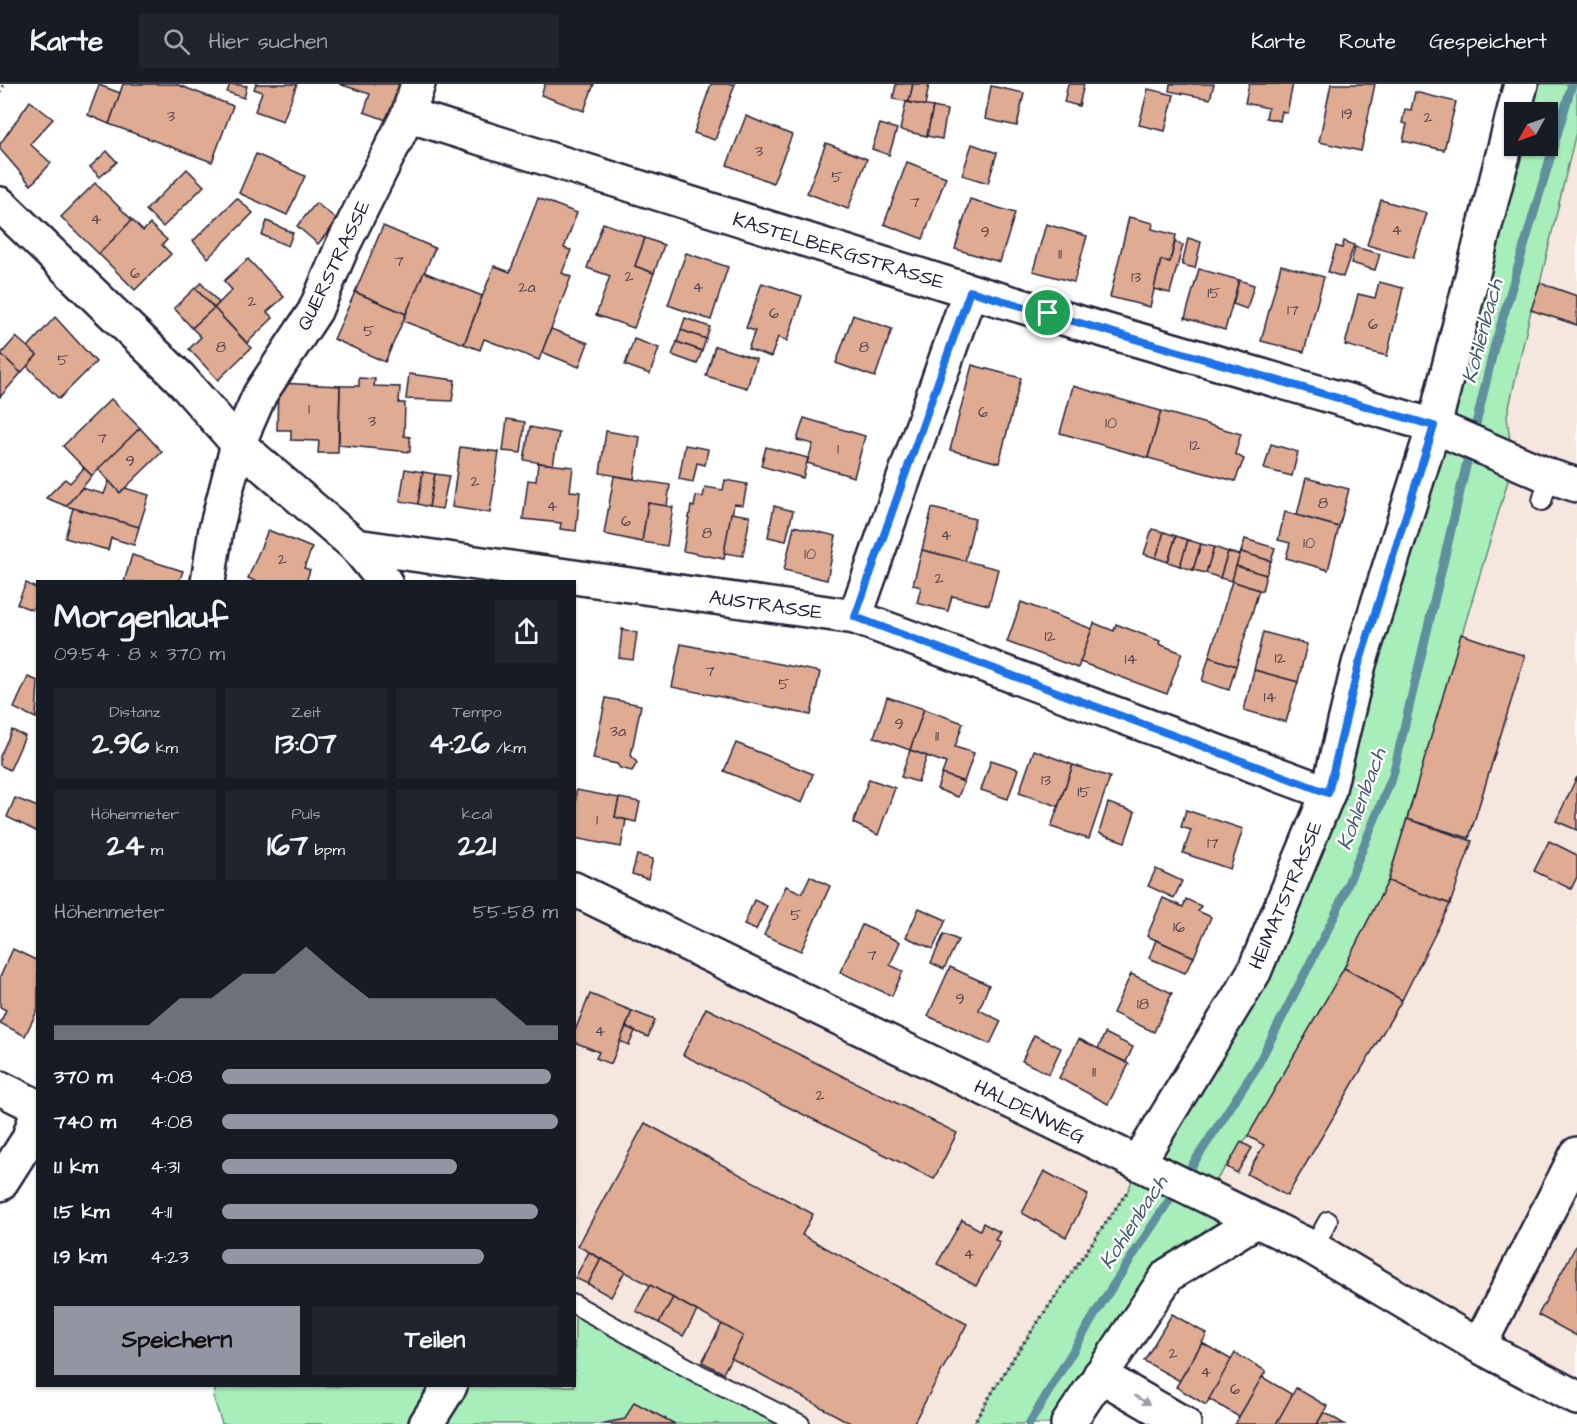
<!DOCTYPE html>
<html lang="de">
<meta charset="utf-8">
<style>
body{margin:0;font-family:"Architects Daughter",sans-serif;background:#20242c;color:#f1f3f6;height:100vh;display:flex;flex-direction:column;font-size:22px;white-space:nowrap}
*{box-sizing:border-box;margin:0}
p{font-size:20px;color:#9ea1a6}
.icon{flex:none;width:33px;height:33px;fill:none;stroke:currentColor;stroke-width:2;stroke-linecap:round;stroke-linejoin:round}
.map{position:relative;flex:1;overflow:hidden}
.details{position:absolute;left:36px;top:496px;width:540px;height:807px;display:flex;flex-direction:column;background:#171b24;border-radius:0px;box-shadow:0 2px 4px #0004}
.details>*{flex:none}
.needle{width:39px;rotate:230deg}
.tools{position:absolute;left:1504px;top:18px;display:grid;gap:12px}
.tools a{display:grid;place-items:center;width:54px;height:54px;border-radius:0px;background:#171b24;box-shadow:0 2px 4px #0004;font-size:30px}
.pin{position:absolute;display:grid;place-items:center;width:51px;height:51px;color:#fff;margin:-26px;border:3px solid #fff;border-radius:50%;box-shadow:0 2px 6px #0007}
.round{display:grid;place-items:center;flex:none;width:63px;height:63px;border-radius:0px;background:#20242c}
.head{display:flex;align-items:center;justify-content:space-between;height:102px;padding:0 18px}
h1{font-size:33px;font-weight:800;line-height:45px}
.stats{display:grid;grid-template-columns:repeat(3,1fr);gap:9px;height:102px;padding:6px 18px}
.stats div{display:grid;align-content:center;border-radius:0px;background:#20242c;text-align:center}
.stats b{font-size:30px;font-weight:800}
.stats small{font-size:16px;font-weight:400}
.stats p{font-size:16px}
.chart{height:168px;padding:12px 18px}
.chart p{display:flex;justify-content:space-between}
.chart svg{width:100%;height:108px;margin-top:6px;fill:#9495a2;opacity:.7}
.action{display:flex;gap:12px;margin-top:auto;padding:12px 18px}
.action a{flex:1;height:69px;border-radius:0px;background:#9495a2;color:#111;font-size:24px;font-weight:800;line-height:69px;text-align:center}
.action a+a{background:#20242c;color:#f1f3f6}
ul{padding:0 18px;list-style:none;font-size:20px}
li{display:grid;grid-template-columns:96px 72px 1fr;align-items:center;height:45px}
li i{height:15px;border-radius:8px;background:#9495a2}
header{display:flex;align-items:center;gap:36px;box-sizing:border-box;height:84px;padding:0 30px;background:#171b24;border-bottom:2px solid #363941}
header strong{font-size:28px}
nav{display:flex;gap:33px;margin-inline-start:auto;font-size:21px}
.search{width:420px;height:54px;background:#20242c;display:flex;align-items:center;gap:15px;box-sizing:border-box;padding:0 21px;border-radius:0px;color:#9ea1a6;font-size:22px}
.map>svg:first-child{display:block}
</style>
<header>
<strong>Karte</strong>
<div class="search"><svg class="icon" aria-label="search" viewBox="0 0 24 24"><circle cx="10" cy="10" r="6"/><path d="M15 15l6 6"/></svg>Hier suchen</div>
<nav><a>Karte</a><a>Route</a><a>Gespeichert</a></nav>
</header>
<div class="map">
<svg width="1577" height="1340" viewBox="0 0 1577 1340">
<rect width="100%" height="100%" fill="#fff"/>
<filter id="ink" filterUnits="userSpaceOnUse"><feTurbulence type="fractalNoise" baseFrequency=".0167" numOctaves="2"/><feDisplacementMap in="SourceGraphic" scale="12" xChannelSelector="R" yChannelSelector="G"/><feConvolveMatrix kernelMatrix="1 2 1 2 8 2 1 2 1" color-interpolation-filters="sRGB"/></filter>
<g filter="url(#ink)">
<g fill="#f5e6de">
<path d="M1577 44V212L1540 199Z"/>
<path d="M1531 226 1577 241V1314L1206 1111 1248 1052 1344 884 1388 797 1507 400 1512 375 1507 332Z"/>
<path d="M574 805 1138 1079 1129 1105 1012 1276 972 1340H802L575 1225Z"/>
</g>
<g fill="#a8eeba" stroke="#65887a" stroke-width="1.5" fill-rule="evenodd">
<path d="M1521 0H1577V44L1540 199 1577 212V241L1531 226 1507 332 1512 375 1507 400 1388 797 1344 884 1248 1052 1206 1110 1254 1138 1168 1191 1068 1340H973L1012 1276 1129 1105 1138 1079 1328 709ZM1515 28H1548V62H1515Z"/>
<path d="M575 1225 802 1340H222L213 1312 217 1302H574Z"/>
</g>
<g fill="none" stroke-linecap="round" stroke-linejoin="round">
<path stroke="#5f909e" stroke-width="9" d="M1029 1340 1103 1217 1256 984 1335 831 1393 691 1494 264 1572 0"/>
</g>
<g fill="#dfab92" stroke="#22223b" stroke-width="1.5">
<path d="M123 0H176L233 22 212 78 109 40Z"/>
<path d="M230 0 247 2 244 14 227 8Z"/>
<path d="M256 0H297L283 37 255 27 262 8 254 5Z"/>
<path d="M339 0H401L389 37 364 28 370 10Z"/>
<path d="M545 0H594L584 27 541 11Z"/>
<path d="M711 0H735L715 56 694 49Z"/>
<path d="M896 0H913L909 18 893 15Z"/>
<path d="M913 0H929L925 22 909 18Z"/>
<path d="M1068 0H1084L1079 22 1064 18Z"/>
<path d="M1170 0H1214L1210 15 1169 7Z"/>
<path d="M1249 0H1293L1287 29 1282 27 1280 37 1266 34 1268 24 1245 19Z"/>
<path d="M1331 0H1375L1361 67 1319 58Z"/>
<path d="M99 1 120 9 109 40 88 31Z"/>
<path d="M991 2 1024 9 1017 42 985 35Z"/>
<path d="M1148 5 1174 11 1165 47 1139 41Z"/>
<path d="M1415 8 1456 18 1444 66 1403 57 1407 40 1402 39 1405 25 1411 26Z"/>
<path d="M30 17 53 35 30 60 51 79 31 101 0 65V60Z"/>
<path d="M906 18 933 23 927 52 900 46Z"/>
<path d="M933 23 947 26 942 55 927 52Z"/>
<path d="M746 32 792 51 773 99 727 81Z"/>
<path d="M880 40 897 45 889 71 872 65Z"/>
<path d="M826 59 867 75 848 125 807 109Z"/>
<path d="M972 60 997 69 988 99 962 91Z"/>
<path d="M107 67 117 78 100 93 90 83Z"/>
<path d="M256 70 305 92 287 131 239 109Z"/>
<path d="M907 78 946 93 923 155 884 140Z"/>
<path d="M187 85 204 102 163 143 146 126Z"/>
<path d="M95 99 132 136 99 170 61 133Z"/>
<path d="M237 114 253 129 208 174 193 157Z"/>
<path d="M538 114 577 129 564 164 571 166 562 189 571 193 539 276 484 255 480 266 464 260 494 182 510 188Z"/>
<path d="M970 115 1015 129 1000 178 955 165Z"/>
<path d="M1381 116 1427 129 1413 174 1367 161Z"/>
<path d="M316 119 338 136 318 160 297 142Z"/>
<path d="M1129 133 1153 139 1152 145 1176 151 1170 178 1161 176 1150 223 1110 213Z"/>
<path d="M132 136 143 147 150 140 167 156 162 161 171 170 135 206 99 170Z"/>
<path d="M267 137 293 149 288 162 262 151Z"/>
<path d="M603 139 645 154 635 182 654 189 634 244 596 231 610 192 587 184Z"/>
<path d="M1046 140 1087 152 1074 198 1033 187Z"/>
<path d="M383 142 435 164 406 230 355 208Z"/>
<path d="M645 154 664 161 654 189 635 182Z"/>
<path d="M1188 154 1201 158 1195 184 1182 181Z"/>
<path d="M1344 157 1354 161 1343 193 1328 188 1336 162 1342 164Z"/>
<path d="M1175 158 1183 161 1170 209 1154 205 1161 176 1170 178Z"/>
<path d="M1355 163 1380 170 1375 186 1351 179Z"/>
<path d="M686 169 728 183 711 236 668 221Z"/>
<path d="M248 175 284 213 267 228 273 234 247 259 214 224 232 206 224 197Z"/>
<path d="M1281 181 1324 193 1304 268 1261 257Z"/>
<path d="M1199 185 1239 196 1225 246 1185 234Z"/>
<path d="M424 188 482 212 464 260 403 237Z"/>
<path d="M1239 196 1254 201 1247 225 1233 220Z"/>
<path d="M1379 198 1403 204 1387 272 1345 261 1358 210 1375 214Z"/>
<path d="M201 199 219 219 214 224 195 204Z"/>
<path d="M762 199 802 212 787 257 778 253 771 273 748 265 755 247 746 244Z"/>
<path d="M1540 199 1577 212V241L1531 226Z"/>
<path d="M195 204 214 224 192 244 174 224Z"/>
<path d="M355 208 406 230 385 278 334 255Z"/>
<path d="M214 224 251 264 218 296 189 265 201 253 192 244Z"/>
<path d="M853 231 892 245 875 293 836 279Z"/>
<path d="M55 233 96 278 59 315 27 282 37 271 28 263Z"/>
<path d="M685 234 710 243 706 255 681 246Z"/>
<path d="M551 245 588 259 579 283 542 268Z"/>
<path d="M681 246 706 255 702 267 677 258Z"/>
<path d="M16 253 37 271 21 289 1 270Z"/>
<path d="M634 255 659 264 650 290 625 281Z"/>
<path d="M677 258 702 267 697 280 672 271Z"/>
<path d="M715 262 756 275 747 304 706 292Z"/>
<path d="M1 270 21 289 0 313V272Z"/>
<path d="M972 281 1021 294 999 379 950 366Z"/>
<path d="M409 290 455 296 452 317 406 315Z"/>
<path d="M359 294 375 295 374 302 400 303 399 319H405L404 352 410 353V368L339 361 340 302H359Z"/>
<path d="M278 299 340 302 338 369H318L319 357 291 356V346H277Z"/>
<path d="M1073 302 1161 327 1148 374 1060 349Z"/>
<path d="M111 315 140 344 92 392 63 362Z"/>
<path d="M1161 327 1241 350 1235 370 1244 375 1235 397 1148 374Z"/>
<path d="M804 334 865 352 854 393 807 379 813 360 797 356Z"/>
<path d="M507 335 525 338 521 369 503 367Z"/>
<path d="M530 343 559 349 553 381 524 376Z"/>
<path d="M140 344 162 368 120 409 98 385Z"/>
<path d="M606 347 640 353 634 395 600 389Z"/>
<path d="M1271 360 1298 368 1292 392 1264 385Z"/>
<path d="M685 361 708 365 705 381 697 379 693 398 679 395Z"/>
<path d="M460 363 499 368 490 429 452 423Z"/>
<path d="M766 363 808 374 803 394 761 382Z"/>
<path d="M538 379 573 383 570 407 580 408 576 447 560 445 561 439 523 435 528 396 536 397Z"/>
<path d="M84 384 92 392 66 422 46 414 65 395 70 399Z"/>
<path d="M405 385 423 388 418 420 400 417Z"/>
<path d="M423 388 435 390 429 423 418 420Z"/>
<path d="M435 390 449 392 442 425 429 423Z"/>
<path d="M614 392 670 401 667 422 648 419 642 458 604 450Z"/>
<path d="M1306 394 1349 405 1339 443 1297 431Z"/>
<path d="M725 396 747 400 743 421 734 420 724 475 683 467 691 422 694 423 696 412 703 413 705 403 723 406Z"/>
<path d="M109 397 120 409 125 404 149 411 139 443 66 422 82 404 104 410Z"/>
<path d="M648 419 673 423 667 462 642 458Z"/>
<path d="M774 422 793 427 786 457 768 453Z"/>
<path d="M73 424 139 443 134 461 111 454 108 466 65 454Z"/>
<path d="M932 424 975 435 965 477 922 466Z"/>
<path d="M1285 428 1339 443 1328 486 1286 474 1290 459 1278 456Z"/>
<path d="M731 429 750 432 743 472 724 469Z"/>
<path d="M794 442 836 452 827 496 784 486Z"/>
<path d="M1152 445 1164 448 1156 474 1144 470Z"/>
<path d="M268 446 312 464 304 484 310 486 306 498H257L248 494Z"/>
<path d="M1164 448 1176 452 1168 478 1156 474Z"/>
<path d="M1176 452 1188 456 1180 482 1168 478Z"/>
<path d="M1245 455 1275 464 1271 477 1241 468Z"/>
<path d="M1188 456 1201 460 1193 486 1180 482Z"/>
<path d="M1201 460 1214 463 1206 489 1193 486Z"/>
<path d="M1214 463 1228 468 1220 494 1206 489Z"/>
<path d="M922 466 998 485 989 521 952 512 948 527 917 519 921 503 913 501Z"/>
<path d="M1228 468 1240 471 1232 497 1220 494Z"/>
<path d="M1241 468 1271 477 1266 491 1236 482Z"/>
<path d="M132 471 183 487 179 498H124Z"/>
<path d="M1236 482 1266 491 1262 507 1232 497Z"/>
<path d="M1232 497 1259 506 1236 582 1209 573Z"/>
<path d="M26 499 38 505V514L32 526 17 520Z"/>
<path d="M1021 518 1092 545 1078 584 1007 558Z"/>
<path d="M1094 539 1114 547 1116 540 1160 557 1159 560 1182 569 1167 610 1080 578Z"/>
<path d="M622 545 637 549 633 576 619 574Z"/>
<path d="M1263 548 1307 560 1298 598 1254 586Z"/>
<path d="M1461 550 1525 572 1469 754 1407 735Z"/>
<path d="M681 560 820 588 811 631 672 603Z"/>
<path d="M1209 573 1236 582 1229 606 1202 597Z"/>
<path d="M1254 586 1298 598 1286 638 1244 626Z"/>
<path d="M28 593 38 597 36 634 14 624Z"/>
<path d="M887 613 924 625 910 666 874 653Z"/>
<path d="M606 614 641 621 631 671 637 679 632 687 620 684 617 680 593 675Z"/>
<path d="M924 625 963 639 955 663 974 669 964 698 942 690 946 679 910 666Z"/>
<path d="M12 646 25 652 10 686 0 681V672Z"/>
<path d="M736 659 813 690 802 719 724 687Z"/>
<path d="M910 666 927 672 918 698 901 693Z"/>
<path d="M1034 666 1073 681 1058 722 1019 709Z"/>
<path d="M991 676 1018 685 1008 715 981 706Z"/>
<path d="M1073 681 1110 693 1089 755 1051 743Z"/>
<path d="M942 690 964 698 958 713 937 705Z"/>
<path d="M1577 693V746L1556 737Z"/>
<path d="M869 695 895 704 878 751 853 739Z"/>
<path d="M576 706 619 714 615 733 626 736 621 763 574 754Z"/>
<path d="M15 714 38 723V748L7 733Z"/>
<path d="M619 714 640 718 636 738 615 733Z"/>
<path d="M1108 719 1135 728 1125 758 1099 749Z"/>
<path d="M1186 726 1243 745 1230 785 1183 769 1191 746 1181 743Z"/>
<path d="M1407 735 1472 757 1450 820 1388 797Z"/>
<path d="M1549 757 1577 771V793L1571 805 1534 787Z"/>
<path d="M637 771 653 775 648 795 632 790Z"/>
<path d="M1156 785 1182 797 1174 814 1148 802Z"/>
<path d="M810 792 830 802 801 867 764 851 786 802 802 809Z"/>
<path d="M1388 797 1450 820 1402 916 1344 884Z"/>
<path d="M1163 814 1183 823 1186 815 1201 822 1198 827 1211 833 1194 873 1147 852Z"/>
<path d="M754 816 767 822 756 846 744 841Z"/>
<path d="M919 824 946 836 933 865 906 853Z"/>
<path d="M862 841 900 858 890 881 903 887 892 912 840 888Z"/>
<path d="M944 850 958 856 944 885 931 879Z"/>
<path d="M1156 856 1194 873 1185 889 1149 874Z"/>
<path d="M13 865 38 877V925L25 952 0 939 6 926 0 923V893Z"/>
<path d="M950 883 989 901 979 926 1001 937 990 960 928 932Z"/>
<path d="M1344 884 1402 916 1287 1112 1247 1090 1264 1061 1248 1052Z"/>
<path d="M1131 890 1172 909 1154 948 1113 929Z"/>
<path d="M590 910 632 927 611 980 596 974 599 968 574 958V949Z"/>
<path d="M706 924 957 1049 934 1095 683 971Z"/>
<path d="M632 927 655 936 648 953 626 943Z"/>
<path d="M626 943 635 947 629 961 620 957Z"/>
<path d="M1105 949 1133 963 1126 978 1098 965Z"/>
<path d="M1034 951 1061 964 1049 990 1022 977Z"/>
<path d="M1079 955 1129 980 1108 1020 1059 994Z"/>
<path d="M645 1039 813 1130 802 1151 967 1240 913 1340H852L731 1274 743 1252 578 1162Z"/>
<path d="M1241 1058 1252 1064 1237 1089 1227 1083Z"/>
<path d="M1044 1087 1088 1111 1066 1153 1022 1129Z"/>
<path d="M962 1136 980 1146 983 1139 1000 1148 995 1156 1000 1158 976 1202 937 1180Z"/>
<path d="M1577 1160V1252L1538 1231Z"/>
<path d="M589 1168 601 1175 588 1200 575 1194Z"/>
<path d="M601 1175 625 1187 611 1213 588 1200Z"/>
<path d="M650 1201 673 1214 659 1239 636 1227Z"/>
<path d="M673 1214 697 1227 683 1252 659 1239Z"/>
<path d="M1172 1230 1207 1250 1180 1297 1144 1277Z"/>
<path d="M722 1240 743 1252 723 1289 702 1278Z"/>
<path d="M1202 1259 1232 1276 1206 1321 1176 1303Z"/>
<path d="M1235 1269 1266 1287 1239 1333 1209 1315Z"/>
<path d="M1262 1293 1293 1311 1276 1340H1235Z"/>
<path d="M1296 1304 1327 1322 1317 1340H1276Z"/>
<path d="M634 1318 675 1340H600L625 1335Z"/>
<path d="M1324 1328 1344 1340H1317Z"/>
</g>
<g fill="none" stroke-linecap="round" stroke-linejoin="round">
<defs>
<g id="lane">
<path d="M1542 417 1549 392"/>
<path d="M1313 1164 1328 1137"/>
<path d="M574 1220 699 1290 800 1340"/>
</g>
<g id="street">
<path d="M408 31 970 207 1434 342 1549 392 1577 401"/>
<path d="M0 120 179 293 238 360 356 462 385 498"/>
<path d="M356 462 855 533 1328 709"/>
<path d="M208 498 216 445 238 360 260 310 315 227 342 163 408 31 418 0"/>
<path d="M855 533 970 207"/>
<path d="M574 805 1313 1164 1479 1262 1577 1314"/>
<path d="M0 1004 38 1023"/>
<path d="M1138 1079 1254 888 1328 709 1359 580 1434 342 1521 0"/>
<path d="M0 1100 28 1056 38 1028"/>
<path d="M1479 1262 1577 1070"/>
<path d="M1100 1291 1184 1340"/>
<path d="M426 1340 450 1302"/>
<path d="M1068 1340 1168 1191 1254 1138"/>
</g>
</defs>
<use href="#lane" stroke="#22223b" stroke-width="22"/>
<use href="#street" stroke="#22223b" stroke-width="38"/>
<g stroke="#22223b" stroke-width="4" stroke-dasharray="1.5 4.5" stroke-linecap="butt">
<path d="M0 8 4 0"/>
<path d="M973 1340 1012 1276 1127 1108"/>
</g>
<use href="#lane" stroke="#fff" stroke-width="18"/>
<use href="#street" stroke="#fff" stroke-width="33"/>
</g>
<defs><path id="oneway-solid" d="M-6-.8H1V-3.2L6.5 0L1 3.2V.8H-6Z" transform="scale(1.5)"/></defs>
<use fill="#9c9ca7" href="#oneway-solid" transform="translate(1142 1316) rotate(30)"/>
</g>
<g fill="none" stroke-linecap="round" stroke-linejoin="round" filter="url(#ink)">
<defs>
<path id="route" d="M970 207 1434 342 1359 580 1328 709 855 533Z"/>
</defs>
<use href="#route" stroke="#fff" stroke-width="12"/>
<use href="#route" stroke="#1a73e8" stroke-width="8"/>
</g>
<g text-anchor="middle" stroke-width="5" stroke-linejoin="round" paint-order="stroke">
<g font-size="16" fill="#514451">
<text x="1347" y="35">19</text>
<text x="171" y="37">3</text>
<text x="1428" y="38">2</text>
<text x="759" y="72">3</text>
<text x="837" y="98">5</text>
<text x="915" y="123">7</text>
<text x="96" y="140">4</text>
<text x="1397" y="151">4</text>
<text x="985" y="153">9</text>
<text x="1060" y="175">11</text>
<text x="399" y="182">7</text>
<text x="135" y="194">6</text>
<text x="629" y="197">2</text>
<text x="1136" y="198">13</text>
<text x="527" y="208">2a</text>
<text x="698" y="208">4</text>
<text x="1214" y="214">15</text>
<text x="252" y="222">2</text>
<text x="1293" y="231">17</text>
<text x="774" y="234">6</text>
<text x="1373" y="245">6</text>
<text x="369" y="252">5</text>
<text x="221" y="268">8</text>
<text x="864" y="268">8</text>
<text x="63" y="281">5</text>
<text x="309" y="330">1</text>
<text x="983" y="333">6</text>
<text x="372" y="342">3</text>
<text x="1111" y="344">10</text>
<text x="102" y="359">7</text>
<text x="1195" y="366">12</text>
<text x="838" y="370">1</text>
<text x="130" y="382">9</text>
<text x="475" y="402">2</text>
<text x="1323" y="424">8</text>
<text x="552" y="427">4</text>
<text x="626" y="442">6</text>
<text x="707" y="454">8</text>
<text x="946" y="456">4</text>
<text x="1309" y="464">10</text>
<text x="810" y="475">10</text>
<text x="282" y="480">2</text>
<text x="939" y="499">2</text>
<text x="1050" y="557">12</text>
<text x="1280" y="579">12</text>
<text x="1131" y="580">14</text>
<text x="710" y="592">7</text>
<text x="784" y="605">5</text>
<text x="1270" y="618">14</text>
<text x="899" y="645">9</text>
<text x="618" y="652">3a</text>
<text x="937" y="657">11</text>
<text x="1046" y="701">13</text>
<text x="1084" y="713">15</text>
<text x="597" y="741">1</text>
<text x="1213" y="764">17</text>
<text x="796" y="836">5</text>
<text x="1179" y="848">16</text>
<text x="872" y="876">7</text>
<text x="960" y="920">9</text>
<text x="1143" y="925">18</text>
<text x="600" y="952">4</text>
<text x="1094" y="993">11</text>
<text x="820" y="1016">2</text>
<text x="969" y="1175">4</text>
<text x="1173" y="1274">2</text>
<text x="1206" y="1293">4</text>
<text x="1235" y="1310">6</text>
</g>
<g font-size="20" fill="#22223b" stroke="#fff">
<text transform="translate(839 166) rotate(17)" y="7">KASTELBERGSTRASSE</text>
<text transform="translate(333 181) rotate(-64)" y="7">QUERSTRASSE</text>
<text transform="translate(766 520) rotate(8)" y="7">AUSTRASSE</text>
<text transform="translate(1285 811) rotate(-67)" y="7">HEIMATSTRASSE</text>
<text transform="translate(1030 1027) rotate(26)" y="7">HALDENWEG</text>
</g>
<g font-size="21" font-style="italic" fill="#40596d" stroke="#fff">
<text transform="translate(1482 247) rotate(-75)" y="7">Kohlenbach</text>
<text transform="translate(1361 715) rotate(-70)" y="7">Kohlenbach</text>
<text transform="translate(1133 1138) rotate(-57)" y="7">Kohlenbach</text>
</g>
</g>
</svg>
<div class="tools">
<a><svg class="needle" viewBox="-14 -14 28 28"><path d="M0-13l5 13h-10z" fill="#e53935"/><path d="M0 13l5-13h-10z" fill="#9ea1a6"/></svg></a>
</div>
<div class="pin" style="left:1048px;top:229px;background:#1e9e55"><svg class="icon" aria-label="arrive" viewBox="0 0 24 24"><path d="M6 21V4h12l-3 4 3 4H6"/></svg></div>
<section class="details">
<div class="head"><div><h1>Morgenlauf</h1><p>09:54 · 8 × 370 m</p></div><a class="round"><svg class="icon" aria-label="share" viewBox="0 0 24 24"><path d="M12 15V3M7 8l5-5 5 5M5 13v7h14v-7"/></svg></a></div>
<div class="stats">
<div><p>Distanz</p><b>2.96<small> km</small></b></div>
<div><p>Zeit</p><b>13:07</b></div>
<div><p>Tempo</p><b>4:26<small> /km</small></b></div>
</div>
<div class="stats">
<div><p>Höhenmeter</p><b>24<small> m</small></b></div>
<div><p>Puls</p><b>167<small> bpm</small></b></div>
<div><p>kcal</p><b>221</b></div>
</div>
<div class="chart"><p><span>Höhenmeter</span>55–58 m</p>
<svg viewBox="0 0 160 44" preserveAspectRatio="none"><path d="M0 44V38L10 38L20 38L30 38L40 27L50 27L60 17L70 17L80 6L90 17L100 27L110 27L120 27L130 27L140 27L150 38L160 38V44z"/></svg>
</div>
<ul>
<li><b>370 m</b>4:08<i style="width:98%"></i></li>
<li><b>740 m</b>4:08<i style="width:100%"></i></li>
<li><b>1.1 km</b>4:31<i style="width:70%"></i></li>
<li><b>1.5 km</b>4:11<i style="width:94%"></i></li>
<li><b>1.9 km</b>4:23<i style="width:78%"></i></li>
</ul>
<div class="action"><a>Speichern</a><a>Teilen</a></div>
</section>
</div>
